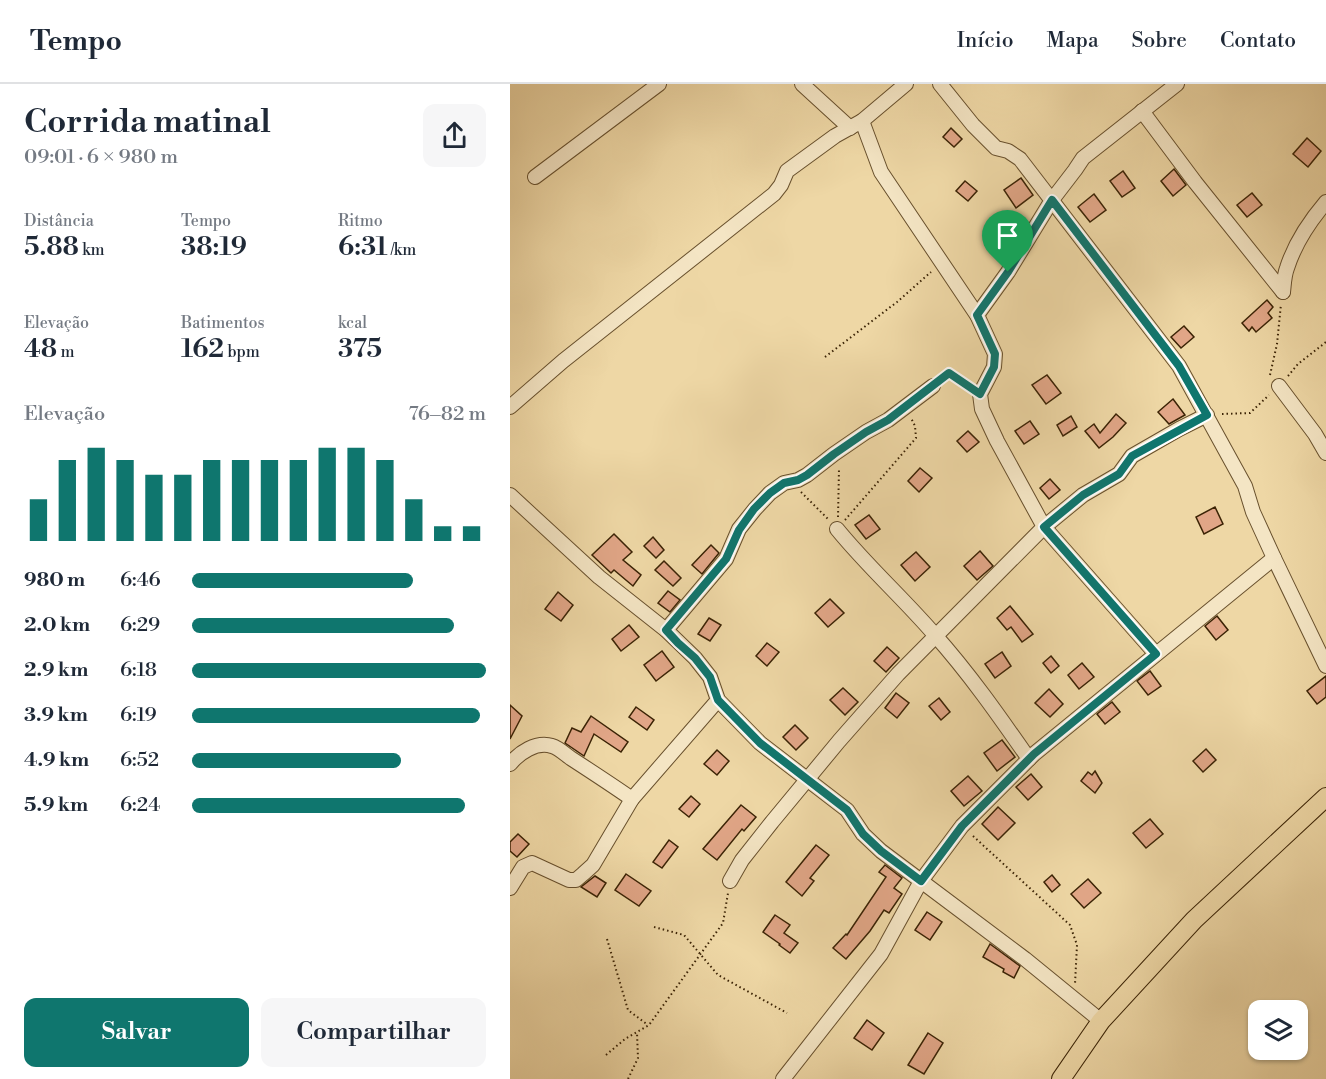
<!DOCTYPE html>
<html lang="pt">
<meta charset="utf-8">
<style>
body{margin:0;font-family:"Libre Bodoni",serif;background:#f6f6f7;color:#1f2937;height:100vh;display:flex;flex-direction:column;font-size:22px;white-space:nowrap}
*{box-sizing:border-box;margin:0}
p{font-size:20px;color:#747a83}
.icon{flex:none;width:33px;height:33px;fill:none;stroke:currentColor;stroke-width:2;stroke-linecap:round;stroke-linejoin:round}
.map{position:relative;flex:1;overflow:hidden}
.details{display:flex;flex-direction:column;background:#fff;width:510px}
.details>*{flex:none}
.tools{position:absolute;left:738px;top:916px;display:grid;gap:12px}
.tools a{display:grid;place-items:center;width:60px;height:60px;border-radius:12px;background:#fff;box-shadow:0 2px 4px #0004;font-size:30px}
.pin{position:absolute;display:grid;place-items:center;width:51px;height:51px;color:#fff;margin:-62px -26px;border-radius:50% 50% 50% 0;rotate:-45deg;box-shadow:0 0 6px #0007}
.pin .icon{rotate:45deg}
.round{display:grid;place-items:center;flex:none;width:63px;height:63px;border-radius:12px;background:#f6f6f7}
.summary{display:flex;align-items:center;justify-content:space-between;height:102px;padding:0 24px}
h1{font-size:33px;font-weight:600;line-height:45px}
.metrics{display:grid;grid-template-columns:repeat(3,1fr);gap:9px;height:102px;padding:6px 24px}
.metrics div{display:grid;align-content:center}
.metrics b{font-size:26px;font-weight:600}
.metrics small{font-size:16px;font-weight:400}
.metrics p{font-size:16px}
.chart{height:168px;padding:12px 24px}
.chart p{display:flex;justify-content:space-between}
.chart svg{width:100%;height:108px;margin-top:6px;stroke:#0f766e;stroke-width:6}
.cta{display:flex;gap:12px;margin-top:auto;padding:12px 24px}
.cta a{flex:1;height:69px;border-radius:12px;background:#0f766e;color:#fff;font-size:24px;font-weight:600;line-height:69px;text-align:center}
.cta a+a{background:#f6f6f7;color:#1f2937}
ul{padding:0 24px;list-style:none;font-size:20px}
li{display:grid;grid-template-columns:96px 72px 1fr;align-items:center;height:45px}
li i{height:15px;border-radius:8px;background:#0f766e}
header{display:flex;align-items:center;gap:36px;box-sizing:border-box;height:84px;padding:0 30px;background:#fff;border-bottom:2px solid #e0e1e3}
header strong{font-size:28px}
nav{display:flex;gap:33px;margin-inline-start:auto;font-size:21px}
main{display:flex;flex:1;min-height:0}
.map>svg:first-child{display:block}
</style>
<header>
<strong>Tempo</strong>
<nav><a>Início</a><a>Mapa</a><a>Sobre</a><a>Contato</a></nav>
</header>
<main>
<section class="details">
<div class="summary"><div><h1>Corrida matinal</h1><p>09:01 · 6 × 980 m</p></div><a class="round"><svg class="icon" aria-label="share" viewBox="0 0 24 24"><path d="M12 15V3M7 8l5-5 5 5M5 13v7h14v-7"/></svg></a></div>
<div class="metrics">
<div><p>Distância</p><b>5.88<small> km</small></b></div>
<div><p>Tempo</p><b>38:19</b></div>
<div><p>Ritmo</p><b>6:31<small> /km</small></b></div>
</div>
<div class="metrics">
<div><p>Elevação</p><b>48<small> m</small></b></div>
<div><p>Batimentos</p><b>162<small> bpm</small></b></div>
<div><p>kcal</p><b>375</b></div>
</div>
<div class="chart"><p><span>Elevação</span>76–82 m</p>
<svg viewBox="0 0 160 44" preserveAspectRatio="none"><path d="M5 44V27M15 44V11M25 44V6M35 44V11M45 44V17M55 44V17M65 44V11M75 44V11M85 44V11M95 44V11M105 44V6M115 44V6M125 44V11M135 44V27M145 44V38M155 44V38"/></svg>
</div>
<ul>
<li><b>980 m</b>6:46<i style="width:75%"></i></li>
<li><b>2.0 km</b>6:29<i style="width:89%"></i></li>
<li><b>2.9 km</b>6:18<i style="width:100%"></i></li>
<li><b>3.9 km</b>6:19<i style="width:98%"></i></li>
<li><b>4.9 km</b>6:52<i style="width:71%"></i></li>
<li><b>5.9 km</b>6:24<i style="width:93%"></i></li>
</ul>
<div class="cta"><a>Salvar</a><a>Compartilhar</a></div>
</section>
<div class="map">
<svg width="816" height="995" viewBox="0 0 816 995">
<rect width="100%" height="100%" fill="#eed7a5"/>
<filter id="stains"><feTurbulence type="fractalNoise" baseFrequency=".00333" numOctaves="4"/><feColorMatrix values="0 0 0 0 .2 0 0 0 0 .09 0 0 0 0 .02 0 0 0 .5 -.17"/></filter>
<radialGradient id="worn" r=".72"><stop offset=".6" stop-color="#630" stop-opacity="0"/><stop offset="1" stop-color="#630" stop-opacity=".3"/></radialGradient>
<g fill="#e1a687" stroke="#3b2305" stroke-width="1.5">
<path d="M441 44 452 55 444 63 433 53Z"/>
<path d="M797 54 811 67 798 83 783 70Z"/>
<path d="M664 85 676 101 663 112 651 97Z"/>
<path d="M613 87 625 104 612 113 600 97Z"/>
<path d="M511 94 523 111 506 124 494 106Z"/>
<path d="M455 97 467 107 458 117 446 107Z"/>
<path d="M742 109 752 121 737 133 727 121Z"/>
<path d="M584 110 596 126 580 138 568 123Z"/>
<path d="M757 216 763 223 758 229 762 234 746 248 742 243 739 247 732 239Z"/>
<path d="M674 242 684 253 671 264 661 253Z"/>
<path d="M537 291 551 309 536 320 522 301Z"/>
<path d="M663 315 675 331 659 340 648 328Z"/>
<path d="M606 330 616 339 603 353 589 364 575 347 584 340 590 349Z"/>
<path d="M561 332 567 343 553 352 547 341Z"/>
<path d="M520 337 529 350 514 360 505 347Z"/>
<path d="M458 347 469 358 457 368 447 357Z"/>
<path d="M410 384 422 394 409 408 398 397Z"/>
<path d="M540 395 550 406 539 415 530 404Z"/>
<path d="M705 423 713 440 694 450 686 433Z"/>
<path d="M359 431 370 445 356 455 345 441Z"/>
<path d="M104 450 122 468 113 476 131 491 123 502 104 486 101 489 82 471Z"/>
<path d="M143 453 154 466 146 474 134 462Z"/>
<path d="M201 461 209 469 192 490 182 481Z"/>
<path d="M470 467 483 482 467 496 454 482Z"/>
<path d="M406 468 420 483 405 497 391 481Z"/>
<path d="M154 477 171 494 163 502 145 486Z"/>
<path d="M158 507 170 516 160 528 148 519Z"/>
<path d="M48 508 63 521 51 537 35 525Z"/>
<path d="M320 515 334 529 318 543 305 529Z"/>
<path d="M500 522 523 550 512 558 501 543 497 546 487 534Z"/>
<path d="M707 532 718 546 706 556 695 542Z"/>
<path d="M199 534 211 541 200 557 188 550Z"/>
<path d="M119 541 129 553 111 567 102 555Z"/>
<path d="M257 559 269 568 257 582 246 572Z"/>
<path d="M377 563 389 574 376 588 364 577Z"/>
<path d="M152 567 164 583 146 597 134 581Z"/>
<path d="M492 568 501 582 485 594 475 580Z"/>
<path d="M541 572 549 582 541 589 533 579Z"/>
<path d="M572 579 584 593 569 605 558 591Z"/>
<path d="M640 587 651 602 638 611 627 597Z"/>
<path d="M816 592V613L807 620 797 607Z"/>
<path d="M333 604 348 618 335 631 320 616Z"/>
<path d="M539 605 553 620 540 633 525 619Z"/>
<path d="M386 609 399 619 387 634 375 624Z"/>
<path d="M429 614 440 628 431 636 419 622Z"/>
<path d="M602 618 610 628 595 640 587 630Z"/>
<path d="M0 621 12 632 0 655Z"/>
<path d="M126 623 144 636 137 646 119 633Z"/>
<path d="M81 632 118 658 111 668 84 650 74 672 55 659 62 644 71 648Z"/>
<path d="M285 641 298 654 286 666 273 653Z"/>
<path d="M492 656 505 673 487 687 474 669Z"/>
<path d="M696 665 706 676 693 688 683 677Z"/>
<path d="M207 666 219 677 207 691 194 680Z"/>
<path d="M585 687 592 699 585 709 571 697 578 688 582 691Z"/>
<path d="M521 690 532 703 518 716 506 703Z"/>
<path d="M458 692 472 707 454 722 441 707Z"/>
<path d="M181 712 190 720 179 733 169 725Z"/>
<path d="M231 721 246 733 234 747 232 745 207 776 193 765Z"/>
<path d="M488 723 505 739 488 756 472 740Z"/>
<path d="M640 735 653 750 636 764 623 749Z"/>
<path d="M8 750 19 760 7 773 0 767V758Z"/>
<path d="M159 756 168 763 152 784 143 778Z"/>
<path d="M306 761 319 771 300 794 304 797 292 812 276 798Z"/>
<path d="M375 781 392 794 384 804 392 810 379 829 374 826 360 847 336 875 323 864 336 850 337 851 376 793 369 788Z"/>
<path d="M116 790 141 807 129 822 105 806Z"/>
<path d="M542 791 550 801 542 808 534 798Z"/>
<path d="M85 792 96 799 87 813 71 803Z"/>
<path d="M578 795 591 809 574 824 561 810Z"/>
<path d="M417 828 432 838 420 856 405 846Z"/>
<path d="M265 831 280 841 274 849 288 859 280 869 269 861 270 860 253 848Z"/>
<path d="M480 860 510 882 504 894 493 888 494 885 473 873Z"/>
<path d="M357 936 374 949 362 966 344 954Z"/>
<path d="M418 949 433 959 414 990 398 981Z"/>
</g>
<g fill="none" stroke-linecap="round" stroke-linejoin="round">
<defs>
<g id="minor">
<path d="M292 0 340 44"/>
<path d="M430 0 463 41 486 64 498 67 510 75 669 282 735 402 743 428 764 474 816 582"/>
<path d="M632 27 685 98 773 208"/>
<path d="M352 37 371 88 467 231 485 270 484 283 470 310 472 325 487 357 534 443 646 570"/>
<path d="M25 93 149 0"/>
<path d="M773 208C774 200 774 192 777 184 785 159 799 138 816 118"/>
<path d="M467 231 498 188 542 116 565 86 573 74 667 0"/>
<path d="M769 302 805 350 816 369"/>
<path d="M0 323 53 277 264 110 271 101 277 87 325 52 352 37 396 0"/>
<path d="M0 411 89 493 156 546 185 574 200 593 208 616 250 659 337 726 353 750 371 767 515 875 591 937"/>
<path d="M327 445C357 482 393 514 424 550 459 589 489 632 519 675"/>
<path d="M156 546 216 475 229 445 245 425 260 409 274 399 288 396 297 391 324 370 356 348 378 336 423 302"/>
<path d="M0 680C9 669 26 657 42 662 49 664 56 671 62 675 82 688 102 701 122 715"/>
<path d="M220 797 232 776 262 738 329 657 388 590 534 443 573 411 609 390 622 372 669 345 697 331"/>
<path d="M0 804 13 783 22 779 59 796H66L73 790 83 781 122 715 208 616"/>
<path d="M273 995 371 870 411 797 452 742 524 670 764 474"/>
</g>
<path id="major" d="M551 995 591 937 684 836 816 713"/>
</defs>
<use href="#minor" stroke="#68502d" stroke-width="16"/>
<use href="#major" stroke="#3b2305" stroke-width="20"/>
<g stroke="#3b2305" stroke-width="2" stroke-dasharray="1.5 3" stroke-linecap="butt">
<path d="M315 273 387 218 421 188"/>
<path d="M760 291 767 260 771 220"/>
<path d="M778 292 788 280 816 258"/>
<path d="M432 295 439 289 459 303"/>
<path d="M712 330 740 329 759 311"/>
<path d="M291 408 319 436"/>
<path d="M328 433 329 385"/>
<path d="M335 436 406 354 405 342 401 334"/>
<path d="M463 752 560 841 567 861 565 900"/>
<path d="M144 843 174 851 208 891 277 929"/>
<path d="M97 855 118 926 138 941"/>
<path d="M96 971 115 955 139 941 213 839 218 809"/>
<path d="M118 995 128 974 127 949"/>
</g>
<use href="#minor" stroke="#f4e5c4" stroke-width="14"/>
<use href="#major" stroke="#eed7a5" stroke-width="18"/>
</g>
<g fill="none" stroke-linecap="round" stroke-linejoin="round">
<defs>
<path id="route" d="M542 116 669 282 697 331 622 372 609 390 573 411 534 443 646 570 524 670 452 742 411 797 371 767 353 750 337 726 250 659 208 616 200 593 185 574 168 559 156 546 216 475 229 446 244 425 260 409 274 399 288 396 297 391 324 370 356 348 378 336 439 289 470 310 484 283 485 270 467 231 498 188Z"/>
</defs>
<use href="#route" stroke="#fff" stroke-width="12"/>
<use href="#route" stroke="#0f766e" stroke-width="8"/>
</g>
<rect width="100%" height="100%" filter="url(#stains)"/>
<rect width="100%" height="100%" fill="url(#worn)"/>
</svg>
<div class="tools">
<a><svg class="icon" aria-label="layers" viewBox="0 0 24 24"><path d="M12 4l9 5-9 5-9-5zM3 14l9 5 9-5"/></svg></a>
</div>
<div class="pin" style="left:498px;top:188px;background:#1e9e55"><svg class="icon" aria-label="arrive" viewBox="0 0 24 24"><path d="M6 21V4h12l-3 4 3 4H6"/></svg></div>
</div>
</main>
